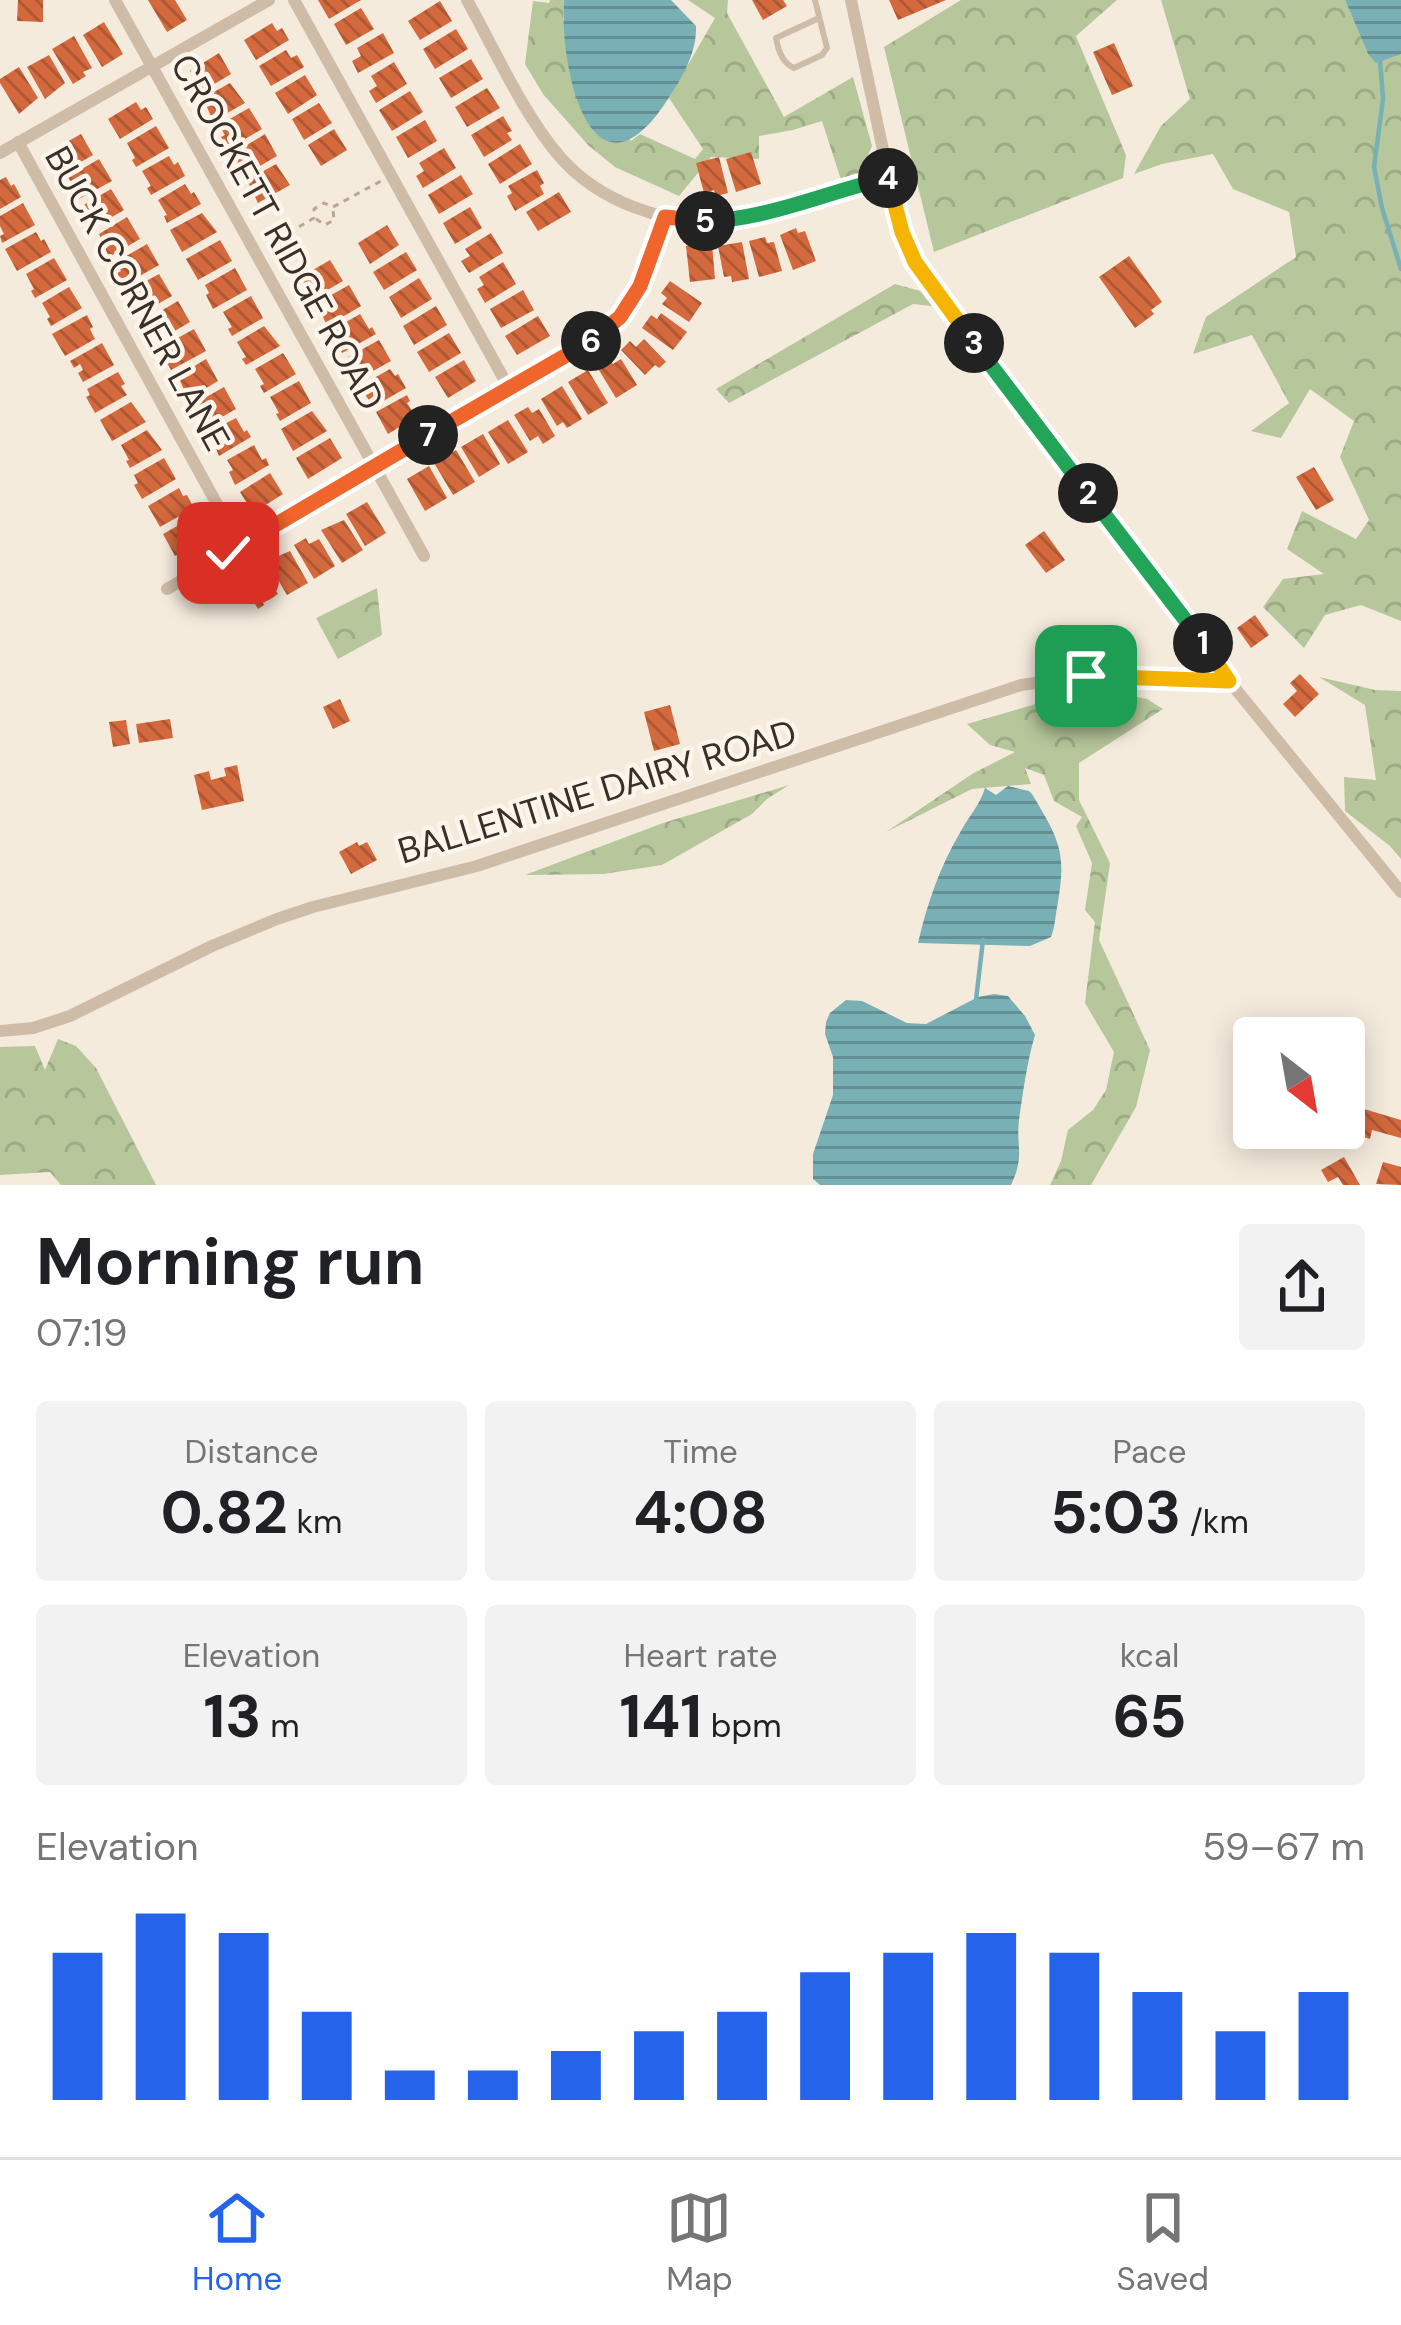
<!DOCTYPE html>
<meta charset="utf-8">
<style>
body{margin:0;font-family:"DM Sans",sans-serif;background:#f2f2f2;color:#202124;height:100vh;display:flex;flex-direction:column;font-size:45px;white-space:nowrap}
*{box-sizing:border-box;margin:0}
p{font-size:39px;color:#757577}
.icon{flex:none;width:66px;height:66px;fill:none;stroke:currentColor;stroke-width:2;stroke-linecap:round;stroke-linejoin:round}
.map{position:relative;height:1185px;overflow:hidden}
.sheet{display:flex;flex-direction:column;background:#fff;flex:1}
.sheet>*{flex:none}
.needle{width:78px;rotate:149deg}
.fabs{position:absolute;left:1233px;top:1017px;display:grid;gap:24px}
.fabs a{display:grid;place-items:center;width:132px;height:132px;border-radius:12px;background:#fff;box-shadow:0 6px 30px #0003;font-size:60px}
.pin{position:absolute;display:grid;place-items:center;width:102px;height:102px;color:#fff;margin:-51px;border-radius:24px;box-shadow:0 6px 18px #0006}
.km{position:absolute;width:60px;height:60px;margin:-30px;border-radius:50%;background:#222;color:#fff;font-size:33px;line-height:60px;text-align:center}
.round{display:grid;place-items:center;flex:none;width:126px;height:126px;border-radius:12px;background:#f2f2f2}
.head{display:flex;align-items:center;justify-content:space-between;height:204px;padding:0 36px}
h1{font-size:66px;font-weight:700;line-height:90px}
.stats{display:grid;grid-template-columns:repeat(3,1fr);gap:18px;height:204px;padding:12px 36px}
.stats div{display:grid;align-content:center;border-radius:12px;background:#f2f2f2;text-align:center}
.stats b{font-size:60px;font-weight:700}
.stats small{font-size:33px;font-weight:400}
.stats p{font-size:33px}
.chart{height:336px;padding:24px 36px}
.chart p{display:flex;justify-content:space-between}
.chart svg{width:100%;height:216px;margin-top:12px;stroke:#2563eb;stroke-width:6}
.tabs{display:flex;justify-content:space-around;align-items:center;height:168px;border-top:3px solid #e0e0e0;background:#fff;font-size:33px;color:#757577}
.tabs a{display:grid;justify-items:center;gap:6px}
.tabs .on{color:#2563eb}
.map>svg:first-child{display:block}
</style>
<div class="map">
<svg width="1401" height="1185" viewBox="0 0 1401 1185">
<defs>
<pattern id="forest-crowns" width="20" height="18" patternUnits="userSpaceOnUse" patternTransform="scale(3)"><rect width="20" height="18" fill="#b6c79b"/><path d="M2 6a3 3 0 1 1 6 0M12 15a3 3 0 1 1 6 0" fill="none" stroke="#9dab86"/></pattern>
<pattern id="water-rules" width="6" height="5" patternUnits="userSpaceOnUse" patternTransform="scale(3)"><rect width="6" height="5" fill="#79b0b6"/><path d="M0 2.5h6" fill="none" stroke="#649094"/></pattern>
<pattern id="building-back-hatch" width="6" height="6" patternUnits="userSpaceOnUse" patternTransform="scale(3)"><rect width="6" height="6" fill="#d4693d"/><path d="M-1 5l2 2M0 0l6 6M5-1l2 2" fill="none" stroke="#ad5733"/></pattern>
</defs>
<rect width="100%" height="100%" fill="#f5ebdd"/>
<g fill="url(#forest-crowns)">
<path d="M550 0H564L563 20 631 141 640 134 695 159 703 149 669 98 715 18 688 0H728L727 13 784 117 853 77 872 146 860 174 842 183 822 121 793 130 759 136V159L711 157 679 196 615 167 588 145 543 94 525 64 533 1 549 3Z"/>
<path d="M961 0H1117L1076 36 1126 155 1123 178 934 252 884 47Z"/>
<path d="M1161 0H1345L1368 54H1401V621L1361 605 1325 615 1304 648 1263 607 1283 579 1324 574 1287 549 1302 511 1356 539 1369 520 1340 457 1354 421 1310 389 1281 438 1251 431 1289 403 1252 335 1193 354 1206 317 1296 257 1289 212 1233 189 1213 154 1162 164 1134 174 1161 126 1190 99Z"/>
<path d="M895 284 920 291 932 306 913 304 729 403 716 389Z"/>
<path d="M377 588 382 635 338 659 316 618Z"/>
<path d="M1319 677 1375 690 1401 691V859L1390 846 1345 811 1344 777 1376 780 1365 705Z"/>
<path d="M1091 688 1147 699 1163 709 1079 763V800L1110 863 1099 940 1150 1050 1136 1107 1091 1185H1050L1061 1161 1068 1130 1093 1110 1106 1090 1114 1052 1085 1003 1095 922 1085 910 1092 863 1076 826 1082 817 1054 801 1044 775 1025 768 1031 784 972 789 886 832 972 774 1015 752 990 745 967 724Z"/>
<path d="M789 785 767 799 752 814 662 865 603 874 525 875 663 823Z"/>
<path d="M58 1039 76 1046 96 1068 156 1185H61L50 1172 0 1175V1047L35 1046 45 1070Z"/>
</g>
<g fill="url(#water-rules)">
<path d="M564 0H671L696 26C697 51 684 75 670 96 593 218 559 70 564 0Z"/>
<path d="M1345 0H1401V54L1376 63 1368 54Z"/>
<path d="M1008 786 1029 791 1032 794C1060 841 1067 852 1057 908 1055 918 1055 927 1051 937L1030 946 918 943C927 904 940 866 961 831 969 816 980 805 985 788L996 795Z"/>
<path d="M994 994 1008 996 1025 1016 1035 1035C1027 1062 1023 1092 1019 1120 1016 1150 1025 1155 1011 1185H820L813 1179V1154L833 1095V1057L825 1034 826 1022 830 1013 846 1000 862 1001 907 1023 926 1024 978 997Z"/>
</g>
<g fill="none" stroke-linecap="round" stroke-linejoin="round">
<g stroke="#79b0b6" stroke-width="4.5">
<path d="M1380 60 1383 99 1374 167 1382 208 1401 269"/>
<path d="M976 1000 983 940"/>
</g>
</g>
<g fill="url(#building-back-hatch)">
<path d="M18 0H43V22L17 21Z"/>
<path d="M148 0H175L187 20 167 32Z"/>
<path d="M318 0H361L329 19Z"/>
<path d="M752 0H783L787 6 763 20Z"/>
<path d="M889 0H946L898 20Z"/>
<path d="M440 1 452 21 420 40 408 21Z"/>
<path d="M361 8 374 29 346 45 334 24Z"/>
<path d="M104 22 123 54 102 67 83 35Z"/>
<path d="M272 23 277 31 282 28 289 40 256 60 244 40Z"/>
<path d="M456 29 468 49 435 69 423 49Z"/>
<path d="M383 33 394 53 358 73 352 61 361 56 357 48Z"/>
<path d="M74 36 92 68 83 72 86 76 73 84 52 49Z"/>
<path d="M1114 43 1133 86 1112 95 1093 52Z"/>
<path d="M286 50 291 58 297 55 304 67 271 86 259 66Z"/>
<path d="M219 53 231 74 196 95 188 82 195 78 190 71Z"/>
<path d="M49 55 65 83 45 99 27 67Z"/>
<path d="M471 59 483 79 451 98 439 78Z"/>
<path d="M394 62 407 84 376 103 369 91 377 86 371 76Z"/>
<path d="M19 67 38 98 19 114 0 83V79Z"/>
<path d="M305 75 317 95 288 114 275 93Z"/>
<path d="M230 83 245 103 213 121 203 98Z"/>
<path d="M487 88 500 108 467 127 455 107Z"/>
<path d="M410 91 423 112 392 131 379 110Z"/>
<path d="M136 102 141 110 146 107 153 119 120 139 108 119Z"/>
<path d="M319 103 332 123 304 140 292 119Z"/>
<path d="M249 108 262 129 228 149 221 137 225 135 219 125Z"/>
<path d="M503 116 512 131 507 133 512 140 484 157 471 135Z"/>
<path d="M425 120 437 141 408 158 396 137Z"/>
<path d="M156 126 169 148 136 167 132 160 135 158 127 143Z"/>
<path d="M334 129 347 150 321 166 308 145Z"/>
<path d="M81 134 93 155 62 173 51 151Z"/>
<path d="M265 134 277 156 243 176 234 153Z"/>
<path d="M520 144 532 164 500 184 488 164Z"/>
<path d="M444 148 456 168 423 188 416 176 424 171 419 163Z"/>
<path d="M751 152 761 184 736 192 726 159Z"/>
<path d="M169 156 174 165 178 162 185 176 151 195 147 188 151 186 142 171Z"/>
<path d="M719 157 728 193 716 196 714 190 704 193 696 163Z"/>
<path d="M99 159 112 181 77 200 70 188 73 186 68 177Z"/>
<path d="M276 164 290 185 258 203 247 180Z"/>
<path d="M537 170 544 183 540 186 544 194 515 211 507 196 512 193 508 186Z"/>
<path d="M461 175 473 194 439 214 428 195Z"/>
<path d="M6 177 11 186 14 184 21 197 0 209V180Z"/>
<path d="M185 184 191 194 194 192 201 204 167 223 164 216 167 215 158 200Z"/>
<path d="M111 189 124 210 93 228 82 206Z"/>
<path d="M559 192 571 212 538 231 526 212Z"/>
<path d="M23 203 35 225 2 243 0 236 4 234 0 226V216Z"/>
<path d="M470 207 482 228 455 244 443 223Z"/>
<path d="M202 213 217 232 182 252 170 230Z"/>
<path d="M127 217 140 239 109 257 99 234Z"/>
<path d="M387 225 399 245 370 264 358 243Z"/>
<path d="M796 228 798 233 805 231 816 261 793 270 780 235Z"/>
<path d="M36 232 41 241 44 239 51 252 17 271 5 249Z"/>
<path d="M491 233 503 253 469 273 461 261 470 256 465 249Z"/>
<path d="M765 237 767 243 774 242 782 271 759 277 749 241Z"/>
<path d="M220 240 232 261 198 280 186 259Z"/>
<path d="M742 242 749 279 732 282 731 276 724 277 718 246Z"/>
<path d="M147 244 159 265 124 285 117 273 121 271 116 262Z"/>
<path d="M712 244 715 279 690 282 686 246Z"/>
<path d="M406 252 417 270 384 290 373 272Z"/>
<path d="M1129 256 1162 302 1151 310 1154 314 1135 328 1099 277Z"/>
<path d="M54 258 67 280 35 298 31 291 34 289 26 274Z"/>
<path d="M330 260 343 281 312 299 301 277Z"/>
<path d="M503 262 516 284 485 303 477 289 484 285 479 277Z"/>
<path d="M235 268 247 290 213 309 206 295 209 293 205 285Z"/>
<path d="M159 274 172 296 140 314 130 290Z"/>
<path d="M419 278 432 299 401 318 389 297Z"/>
<path d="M670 281 702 303 689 322 662 304 667 298 661 293Z"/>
<path d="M349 285 361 306 327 326 317 303Z"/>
<path d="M69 287 82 308 51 326 47 319 50 317 42 303Z"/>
<path d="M523 290 534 310 501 328 490 309Z"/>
<path d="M251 296 263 318 232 336 228 329 232 327 223 312Z"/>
<path d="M178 301 190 322 156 342 149 330 152 328 147 319Z"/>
<path d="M436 306 447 325 414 345 403 326Z"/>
<path d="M661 313 687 332 673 350 642 328 651 315 657 319Z"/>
<path d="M360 314 369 329 372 327 376 334 342 353 336 342 339 339 334 329Z"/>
<path d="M87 315 93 327 90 329 95 339 65 356 52 334Z"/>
<path d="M538 316 550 336 517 355 505 336Z"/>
<path d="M264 326 280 346 246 365 242 359 246 357 237 342Z"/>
<path d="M194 329 206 351 171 370 165 359 171 355 165 345Z"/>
<path d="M449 333 461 353 429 372 417 352Z"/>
<path d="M644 339 666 362 659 368 655 365 645 375 621 350 630 341 636 347Z"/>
<path d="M379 340 391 361 357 380 350 369 354 367 348 357Z"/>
<path d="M102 343 114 365 83 382 78 373 83 370 80 364 74 368 70 361Z"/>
<path d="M283 353 296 374 264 393 260 386 264 384 255 369Z"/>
<path d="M206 359 218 381 188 399 178 376Z"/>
<path d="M609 359 613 364 621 359 637 385 616 398 597 367Z"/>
<path d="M464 360 476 381 448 398 435 377Z"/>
<path d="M390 369 395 376 398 374 406 388 373 407 360 386Z"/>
<path d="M588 370 608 403 588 415 568 382Z"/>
<path d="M118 372 125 384 121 386 127 395 95 413 86 397 90 395 87 389Z"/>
<path d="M299 381 311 403 280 421 276 414 279 413 270 397Z"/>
<path d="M562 386 582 419 567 428 563 422 557 426 541 399Z"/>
<path d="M224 387 236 409 204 427 196 415 200 413 194 404Z"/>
<path d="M407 395 410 401 407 403 416 417 388 434 376 412Z"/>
<path d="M131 402 146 422 112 441 100 420Z"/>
<path d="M528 407 532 413 539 409 555 436 543 444 538 436 530 441 514 415Z"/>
<path d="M312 411 327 431 293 451 281 429Z"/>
<path d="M236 418 244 432 247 430 251 437 219 456 209 432Z"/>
<path d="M508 420 528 452 508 464 488 432Z"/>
<path d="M147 430 162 450 130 468 126 461 129 460 121 445Z"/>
<path d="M483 434 500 464 479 477 461 447Z"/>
<path d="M330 438 342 458 308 479 296 458Z"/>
<path d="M254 445 262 460 266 458 269 465 235 485 229 472 233 470 227 460Z"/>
<path d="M456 450 475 482 453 495 434 463Z"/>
<path d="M164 458 176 479 142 499 134 485 138 483 134 475Z"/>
<path d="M429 466 447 498 425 511 407 479Z"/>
<path d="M1314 467 1334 500 1316 510 1296 477Z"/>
<path d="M270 473 283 494 253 513 240 492Z"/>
<path d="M179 488 183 496 187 495 194 508 160 527 148 506Z"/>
<path d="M367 502 386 533 365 546 346 514Z"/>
<path d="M197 515 209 537 175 556 163 534Z"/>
<path d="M344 520 363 550 342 563 321 530Z"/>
<path d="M1044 531 1065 560 1046 573 1025 545Z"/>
<path d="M306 538 309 544 319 539 335 566 314 579 294 545Z"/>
<path d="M290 551 308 583 287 595 267 561Z"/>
<path d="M262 567 278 594 269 600 267 596 261 599 264 605 258 609 239 577Z"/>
<path d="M1255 615 1269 635 1251 648 1237 628Z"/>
<path d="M1300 674 1319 694 1295 717 1283 704 1297 691 1290 683Z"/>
<path d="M340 699 350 721 333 729 323 707Z"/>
<path d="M670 705 680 744 654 751 644 712Z"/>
<path d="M170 719 173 738 139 743 136 724Z"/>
<path d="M126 720 130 744 113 747 109 722Z"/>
<path d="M237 765 244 801 202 810 194 775 209 771 211 780 226 776 224 768Z"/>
<path d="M357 842 359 846 367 842 377 860 351 874 339 852Z"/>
<path d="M1364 1109 1401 1120V1138L1372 1130 1370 1139 1357 1135Z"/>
<path d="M1344 1157 1360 1185H1343L1338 1177 1328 1182 1321 1170Z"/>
<path d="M1383 1162 1401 1167V1185L1376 1184Z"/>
</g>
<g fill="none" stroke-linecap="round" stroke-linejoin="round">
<g stroke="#bca691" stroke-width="3" stroke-dasharray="6 6" stroke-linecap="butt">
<path d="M316 219 325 225 334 220 333 209"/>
<path d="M268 245 314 218V209L324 203 333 207 381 181"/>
</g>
<path stroke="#cfbca7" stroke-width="6" d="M815 0 827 48 822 55 794 68C782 63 778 50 776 38L819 18"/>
<g stroke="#cfbca7" stroke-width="12">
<path d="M115 0 424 556"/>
<path d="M294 0 509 388"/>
<path d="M467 0C495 50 524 116 561 158 598 200 663 225 719 221 769 217 838 191 888 177"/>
<path d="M851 0 892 192 902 232 915 262 1049 442 1195 633 1229 681 1401 892"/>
<path d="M18 142 240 546"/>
<path d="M0 153 269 0"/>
<path d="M167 589 584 346 619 317 640 286 665 217"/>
<path d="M0 1031 33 1028 70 1016 212 946 277 919 313 907 477 866 1021 685 1086 676 1229 681"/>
</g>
</g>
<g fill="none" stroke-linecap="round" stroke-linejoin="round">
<defs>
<path id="split-1" d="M1086 676 1229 681 1203 643"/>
<path id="split-2" d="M1088 493 1203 643"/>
<path id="split-3" d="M974 343 1088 493"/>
<path id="split-4" d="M888 178 902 232 915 262 974 343"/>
<path id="split-5" d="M705 221C767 220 829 191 888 178"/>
<path id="split-6" d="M591 341 620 317 640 286 665 217 705 221"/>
<path id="split-7" d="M428 435 591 341"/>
<path id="split-8" d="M265 531 428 435"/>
<path id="split-9" d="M228 553 265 531"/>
</defs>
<use href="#split-1" stroke="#fff" stroke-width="24"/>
<use href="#split-2" stroke="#fff" stroke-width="24"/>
<use href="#split-3" stroke="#fff" stroke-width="24"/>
<use href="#split-4" stroke="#fff" stroke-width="24"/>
<use href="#split-5" stroke="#fff" stroke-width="24"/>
<use href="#split-6" stroke="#fff" stroke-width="24"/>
<use href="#split-7" stroke="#fff" stroke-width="24"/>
<use href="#split-8" stroke="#fff" stroke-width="24"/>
<use href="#split-9" stroke="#fff" stroke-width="24"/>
<use href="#split-1" stroke="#f5b400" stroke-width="15"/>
<use href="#split-2" stroke="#22a559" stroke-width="15"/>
<use href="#split-3" stroke="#22a559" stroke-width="15"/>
<use href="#split-4" stroke="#f5b400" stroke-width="15"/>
<use href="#split-5" stroke="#22a559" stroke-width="15"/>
<use href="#split-6" stroke="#f0652b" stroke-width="15"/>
<use href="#split-7" stroke="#f0652b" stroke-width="15"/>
<use href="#split-8" stroke="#f0652b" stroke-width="15"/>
<use href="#split-9" stroke="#f5b400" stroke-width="15"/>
</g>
<g text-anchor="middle" stroke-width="9" stroke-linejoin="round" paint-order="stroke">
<g font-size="36" fill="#3b2f29" stroke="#fcf5eb">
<text transform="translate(278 232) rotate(61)" y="13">CROCKETT RIDGE ROAD</text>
<text transform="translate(138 298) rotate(61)" y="13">BUCK CORNER LANE</text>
<text transform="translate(597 791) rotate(-17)" y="13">BALLENTINE DAIRY ROAD</text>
</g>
</g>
</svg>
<div class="fabs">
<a><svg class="needle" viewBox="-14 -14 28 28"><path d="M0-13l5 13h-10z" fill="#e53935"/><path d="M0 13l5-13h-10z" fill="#757577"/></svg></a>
</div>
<div class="pin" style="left:1086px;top:676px;background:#1e9e55"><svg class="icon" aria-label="arrive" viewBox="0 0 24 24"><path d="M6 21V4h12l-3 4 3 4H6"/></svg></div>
<div class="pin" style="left:228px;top:553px;background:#d93025"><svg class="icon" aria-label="check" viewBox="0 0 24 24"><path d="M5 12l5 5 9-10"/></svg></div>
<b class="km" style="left:1203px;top:643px">1</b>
<b class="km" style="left:1088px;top:493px">2</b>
<b class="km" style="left:974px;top:343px">3</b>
<b class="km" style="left:888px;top:178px">4</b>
<b class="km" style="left:705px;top:221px">5</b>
<b class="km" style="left:591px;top:341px">6</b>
<b class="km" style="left:428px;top:435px">7</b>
</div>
<section class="sheet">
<div class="head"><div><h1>Morning run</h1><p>07:19</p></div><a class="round"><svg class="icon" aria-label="share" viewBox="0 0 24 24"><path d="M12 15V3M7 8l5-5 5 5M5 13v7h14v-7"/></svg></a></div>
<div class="stats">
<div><p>Distance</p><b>0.82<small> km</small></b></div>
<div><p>Time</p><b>4:08</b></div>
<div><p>Pace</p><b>5:03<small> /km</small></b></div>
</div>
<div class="stats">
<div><p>Elevation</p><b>13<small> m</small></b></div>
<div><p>Heart rate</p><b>141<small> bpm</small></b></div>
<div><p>kcal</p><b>65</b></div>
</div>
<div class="chart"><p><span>Elevation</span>59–67 m</p>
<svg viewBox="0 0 160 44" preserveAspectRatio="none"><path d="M5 44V14M15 44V6M25 44V10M35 44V26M45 44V38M55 44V38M65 44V34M75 44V30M85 44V26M95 44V18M105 44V14M115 44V10M125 44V14M135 44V22M145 44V30M155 44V22"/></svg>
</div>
</section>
<nav class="tabs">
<a class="on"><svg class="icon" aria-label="home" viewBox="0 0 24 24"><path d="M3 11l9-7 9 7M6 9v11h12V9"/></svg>Home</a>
<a><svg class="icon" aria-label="map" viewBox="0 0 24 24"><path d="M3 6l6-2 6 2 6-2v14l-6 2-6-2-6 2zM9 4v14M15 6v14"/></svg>Map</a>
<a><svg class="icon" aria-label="saved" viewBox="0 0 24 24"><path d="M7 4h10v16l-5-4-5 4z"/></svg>Saved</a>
</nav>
